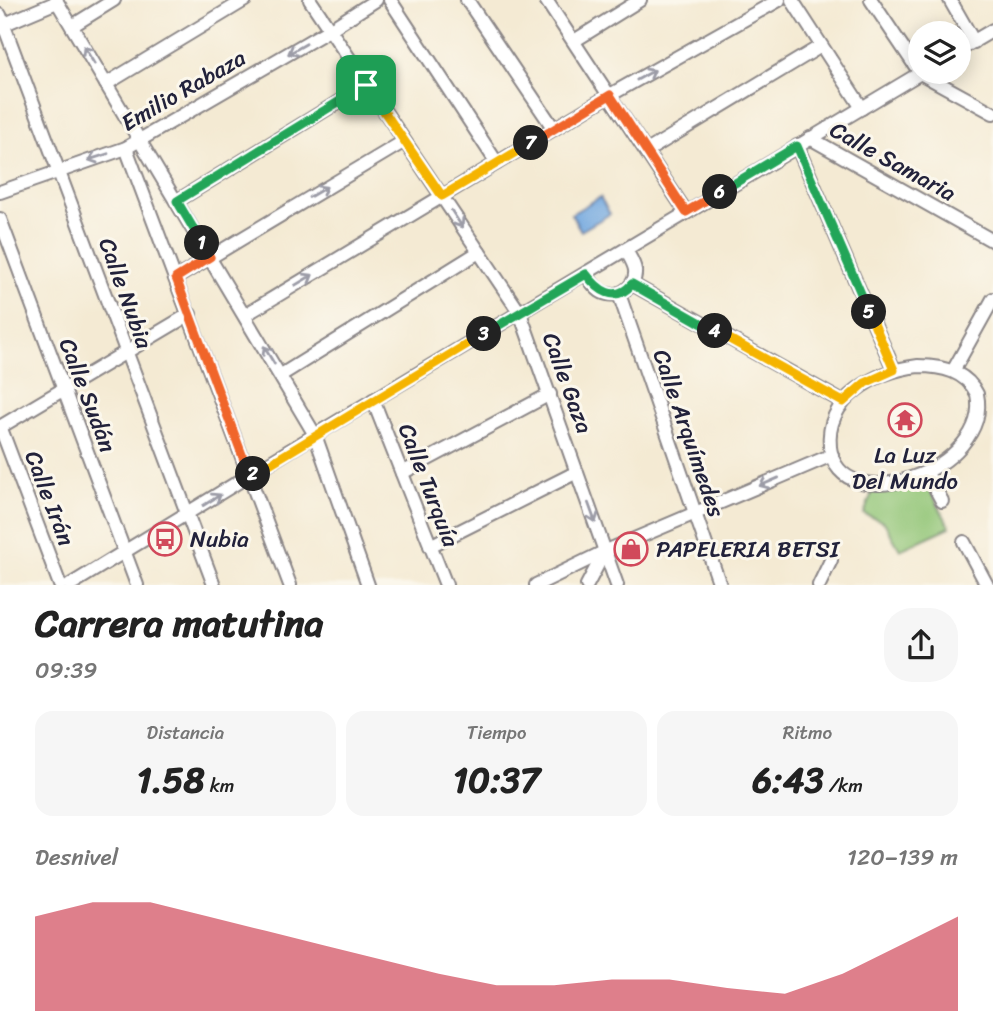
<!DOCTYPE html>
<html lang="es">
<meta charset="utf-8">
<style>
body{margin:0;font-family:Sriracha,sans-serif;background:#f6f6f6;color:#222;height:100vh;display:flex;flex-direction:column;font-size:26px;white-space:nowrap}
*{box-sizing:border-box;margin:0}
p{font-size:23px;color:#767676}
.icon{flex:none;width:38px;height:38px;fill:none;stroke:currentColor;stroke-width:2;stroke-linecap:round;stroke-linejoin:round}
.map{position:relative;height:585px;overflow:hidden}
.details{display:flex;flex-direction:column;background:#fff;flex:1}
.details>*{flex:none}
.controls{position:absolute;left:908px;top:21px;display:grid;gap:14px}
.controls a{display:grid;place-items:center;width:63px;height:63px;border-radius:50%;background:#fff;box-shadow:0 4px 18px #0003;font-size:35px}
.pin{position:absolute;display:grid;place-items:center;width:60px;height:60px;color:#fff;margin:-30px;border-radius:14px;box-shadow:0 4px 10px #0006}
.km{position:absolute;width:35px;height:35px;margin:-18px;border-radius:50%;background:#222;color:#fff;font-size:19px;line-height:35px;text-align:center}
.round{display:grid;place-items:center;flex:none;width:74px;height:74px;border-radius:28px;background:#f6f6f6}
.overview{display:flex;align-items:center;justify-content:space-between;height:119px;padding:0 35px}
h1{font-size:38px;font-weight:700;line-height:52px}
.figures{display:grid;grid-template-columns:repeat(3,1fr);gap:10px;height:119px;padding:7px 35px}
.figures div{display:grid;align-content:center;border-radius:18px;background:#f6f6f6;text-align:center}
.figures b{font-size:35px;font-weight:700}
.figures small{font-size:19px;font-weight:400}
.figures p{font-size:19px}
.chart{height:196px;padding:14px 35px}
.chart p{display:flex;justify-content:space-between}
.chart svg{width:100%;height:126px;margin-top:7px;fill:#d1495b;opacity:.7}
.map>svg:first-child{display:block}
</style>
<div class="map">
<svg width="993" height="585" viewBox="0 0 993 585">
<rect width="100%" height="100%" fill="#fbf7ec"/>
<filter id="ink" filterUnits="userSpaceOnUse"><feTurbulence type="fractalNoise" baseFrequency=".0143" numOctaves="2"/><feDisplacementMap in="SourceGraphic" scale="14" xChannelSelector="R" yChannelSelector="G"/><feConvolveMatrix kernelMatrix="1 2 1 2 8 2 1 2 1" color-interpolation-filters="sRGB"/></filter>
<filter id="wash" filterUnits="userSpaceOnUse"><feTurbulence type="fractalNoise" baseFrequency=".00686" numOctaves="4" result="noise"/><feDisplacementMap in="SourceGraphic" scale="28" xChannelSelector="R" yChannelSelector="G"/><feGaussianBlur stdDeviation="1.57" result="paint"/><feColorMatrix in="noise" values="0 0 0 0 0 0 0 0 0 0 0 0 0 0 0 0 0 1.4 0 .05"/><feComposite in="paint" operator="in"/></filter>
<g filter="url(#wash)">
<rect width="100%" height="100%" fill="#f4ead3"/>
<path fill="#91c576" stroke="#5a7458" stroke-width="2" d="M926 483 950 527 900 550 884 522 864 514 873 490 901 491Z"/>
<path fill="#72a7df" stroke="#4a648d" stroke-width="2" d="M600 197 610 214 581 231 571 214Z"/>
</g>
<g filter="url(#ink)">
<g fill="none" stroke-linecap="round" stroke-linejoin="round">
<defs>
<g id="minor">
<path d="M56 0 315 435 368 585"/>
<path d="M310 0 520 313 617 585"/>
<path d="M390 0 497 163"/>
<path d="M467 0 554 129"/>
<path d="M546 0 686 212"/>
<path d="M792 0 862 108"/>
<path d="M871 0 920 73 993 113"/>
<path d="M950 0 974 42"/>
<path d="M0 15 214 585"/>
<path d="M0 26 57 2"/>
<path d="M72 26 114 0"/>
<path d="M574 41 640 0"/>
<path d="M959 50 993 30"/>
<path d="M106 84 245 0"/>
<path d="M810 138 993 241"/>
<path d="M797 146 894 370"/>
<path d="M126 148 290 585"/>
<path d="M647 151 821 46"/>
<path d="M0 192 126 148 329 30 376 0"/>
<path d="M177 201 366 85"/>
<path d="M0 219 137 585"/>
<path d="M586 274C590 280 594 287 600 291 615 301 637 288 635 270 634 263 629 256 626 250"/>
<path d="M176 278 403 142"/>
<path d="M632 284 843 402"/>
<path d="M619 294 720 585"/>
<path d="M245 315 610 95 779 0"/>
<path d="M918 366C942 366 966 371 977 394 993 470 838 523 830 447 825 397 877 371 918 366Z"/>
<path d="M953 371 993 299"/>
<path d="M281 375 479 252"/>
<path d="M373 400 446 585"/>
<path d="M0 426 60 585"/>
<path d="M0 427 190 314"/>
<path d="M402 473 550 394"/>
<path d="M928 475 942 501"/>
<path d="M964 542 987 585"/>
<path d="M430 546 577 472"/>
<path d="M70 585 315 435 922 72"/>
<path d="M536 585 606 551 832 455"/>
<path d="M587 585 605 551"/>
<path d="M819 585 831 560"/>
</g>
</defs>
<use href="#minor" stroke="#8b8687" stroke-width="16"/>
<use href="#minor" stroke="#fff" stroke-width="12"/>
</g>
<defs><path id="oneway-shaft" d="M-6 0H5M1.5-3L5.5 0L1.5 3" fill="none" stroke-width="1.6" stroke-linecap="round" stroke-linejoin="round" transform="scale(1.75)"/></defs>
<g stroke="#9c9ca7">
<use href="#oneway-shaft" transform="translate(297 49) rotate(150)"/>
<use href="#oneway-shaft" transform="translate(89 55) rotate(-121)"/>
<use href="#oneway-shaft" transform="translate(646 75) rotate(-29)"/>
<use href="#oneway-shaft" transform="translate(98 157) rotate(162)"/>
<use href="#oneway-shaft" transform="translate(318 192) rotate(-31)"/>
<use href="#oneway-shaft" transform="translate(457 219) rotate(57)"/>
<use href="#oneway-shaft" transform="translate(304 280) rotate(-31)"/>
<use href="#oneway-shaft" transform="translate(269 355) rotate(-121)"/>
<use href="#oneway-shaft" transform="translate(769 482) rotate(157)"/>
<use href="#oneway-shaft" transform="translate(212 500) rotate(-32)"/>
<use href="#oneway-shaft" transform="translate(592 513) rotate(70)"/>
</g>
</g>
<g fill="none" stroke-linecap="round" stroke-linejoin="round" filter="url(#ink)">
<defs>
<path id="split-1" d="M202 243 177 201 366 85"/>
<path id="split-2" d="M202 243 210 257 176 278 250 476 253 474"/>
<path id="split-3" d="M253 474 484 334"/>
<path id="split-4" d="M484 334 586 274C598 290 615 304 632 284L715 331"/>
<path id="split-5" d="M715 331 843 402 865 383 894 370 869 312"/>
<path id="split-6" d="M720 192 797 146 869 312"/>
<path id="split-7" d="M531 143 610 95 686 212 720 192"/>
<path id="split-8" d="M366 85 442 196 531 143"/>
</defs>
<use href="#split-1" stroke="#fff" stroke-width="14"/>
<use href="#split-2" stroke="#fff" stroke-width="14"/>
<use href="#split-3" stroke="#fff" stroke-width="14"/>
<use href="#split-4" stroke="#fff" stroke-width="14"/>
<use href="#split-5" stroke="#fff" stroke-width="14"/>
<use href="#split-6" stroke="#fff" stroke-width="14"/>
<use href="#split-7" stroke="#fff" stroke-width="14"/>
<use href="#split-8" stroke="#fff" stroke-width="14"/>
<use href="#split-1" stroke="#22a559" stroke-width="9"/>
<use href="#split-2" stroke="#f0652b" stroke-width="9"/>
<use href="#split-3" stroke="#f5b400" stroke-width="9"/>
<use href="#split-4" stroke="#22a559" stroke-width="9"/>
<use href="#split-5" stroke="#f5b400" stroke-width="9"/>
<use href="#split-6" stroke="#22a559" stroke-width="9"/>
<use href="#split-7" stroke="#f0652b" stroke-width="9"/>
<use href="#split-8" stroke="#f5b400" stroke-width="9"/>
</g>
<defs>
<symbol id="temple-ring" viewBox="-11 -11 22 22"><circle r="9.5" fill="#fbf7ec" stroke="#d1495b" stroke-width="1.5"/><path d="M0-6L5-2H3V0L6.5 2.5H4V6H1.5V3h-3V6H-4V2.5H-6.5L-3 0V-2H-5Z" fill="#d1495b"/></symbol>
<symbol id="bus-ring" viewBox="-11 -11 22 22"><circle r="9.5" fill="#fbf7ec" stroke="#d1495b" stroke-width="1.5"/><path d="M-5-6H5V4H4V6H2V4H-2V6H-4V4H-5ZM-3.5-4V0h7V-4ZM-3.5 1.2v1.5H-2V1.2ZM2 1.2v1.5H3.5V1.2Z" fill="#d1495b"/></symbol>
<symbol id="shop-ring" viewBox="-11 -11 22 22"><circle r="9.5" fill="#fbf7ec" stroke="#d1495b" stroke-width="1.5"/><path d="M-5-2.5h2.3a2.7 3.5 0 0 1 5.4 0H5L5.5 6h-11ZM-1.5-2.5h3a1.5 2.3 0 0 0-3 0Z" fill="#d1495b"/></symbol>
</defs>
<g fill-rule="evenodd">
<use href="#temple-ring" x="886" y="401" width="38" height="38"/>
<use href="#bus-ring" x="146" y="520" width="38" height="38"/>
<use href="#shop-ring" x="612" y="530" width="38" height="38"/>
</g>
<g text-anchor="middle" stroke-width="6" stroke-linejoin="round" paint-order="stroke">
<g font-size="23" fill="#22223b" stroke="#fbf7ec">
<text transform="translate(183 90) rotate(-30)" y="8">Emilio Rabaza</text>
<text transform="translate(893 161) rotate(29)" y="8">Calle Samaria</text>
<text transform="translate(126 293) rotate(70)" y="8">Calle Nubia</text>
<text transform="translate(568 383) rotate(70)" y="8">Calle Gaza</text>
<text transform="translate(88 395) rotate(69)" y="8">Calle Sudán</text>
<text transform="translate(689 433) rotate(71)" y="8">Calle Arquímedes</text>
<text transform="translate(429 485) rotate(69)" y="8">Calle Turquía</text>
<text transform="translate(50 498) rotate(69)" y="8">Calle Irán</text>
</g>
<g font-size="23" fill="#22223b" stroke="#fbf7ec" text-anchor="start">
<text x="905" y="463" text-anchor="middle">La Luz<tspan x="905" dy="26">Del Mundo</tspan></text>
<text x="190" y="547">Nubia</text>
<text x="656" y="557">PAPELERIA BETSI</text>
</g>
</g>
</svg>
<div class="controls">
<a><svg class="icon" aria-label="layers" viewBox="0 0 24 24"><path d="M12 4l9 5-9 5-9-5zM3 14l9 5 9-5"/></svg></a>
</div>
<div class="pin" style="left:366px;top:85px;background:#1e9e55"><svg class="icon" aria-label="arrive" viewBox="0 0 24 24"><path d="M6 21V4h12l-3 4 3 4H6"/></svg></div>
<b class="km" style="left:202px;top:243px">1</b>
<b class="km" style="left:253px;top:474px">2</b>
<b class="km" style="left:484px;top:334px">3</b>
<b class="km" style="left:715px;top:331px">4</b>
<b class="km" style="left:869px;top:312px">5</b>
<b class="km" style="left:720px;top:192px">6</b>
<b class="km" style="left:531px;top:143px">7</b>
</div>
<section class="details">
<div class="overview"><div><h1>Carrera matutina</h1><p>09:39</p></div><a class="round"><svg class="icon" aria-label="share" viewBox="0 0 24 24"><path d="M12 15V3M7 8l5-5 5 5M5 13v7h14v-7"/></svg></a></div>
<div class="figures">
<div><p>Distancia</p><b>1.58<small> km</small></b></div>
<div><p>Tiempo</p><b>10:37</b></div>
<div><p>Ritmo</p><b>6:43<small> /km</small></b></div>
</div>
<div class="chart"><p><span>Desnivel</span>120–139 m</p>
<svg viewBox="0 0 160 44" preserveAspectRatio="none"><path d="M0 44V11L10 6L20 6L30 11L40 16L50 21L60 26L70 31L80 35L90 35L100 33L110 33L120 36L130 38L140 31L150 21L160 11V44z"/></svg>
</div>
</section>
